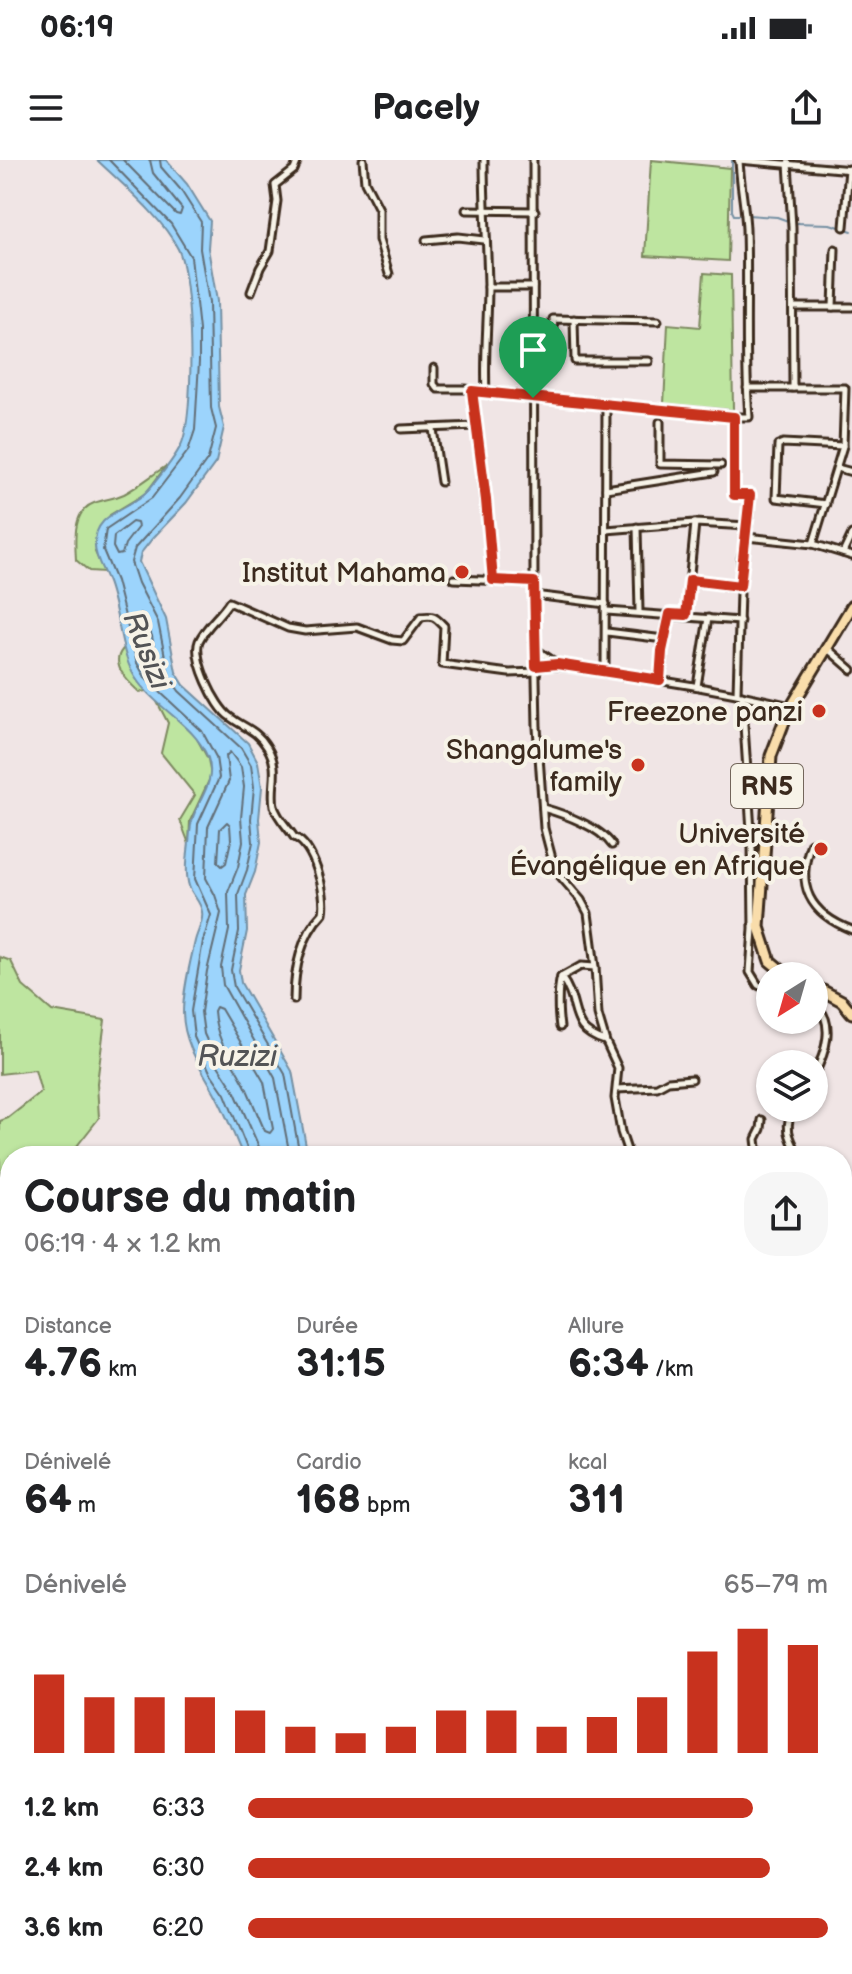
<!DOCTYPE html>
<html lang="fr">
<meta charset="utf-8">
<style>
body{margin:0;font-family:"Balsamiq Sans",sans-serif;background:#f6f6f6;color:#202124;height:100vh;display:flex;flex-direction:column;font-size:30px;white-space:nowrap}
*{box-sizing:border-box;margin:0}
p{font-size:26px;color:#757577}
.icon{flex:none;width:44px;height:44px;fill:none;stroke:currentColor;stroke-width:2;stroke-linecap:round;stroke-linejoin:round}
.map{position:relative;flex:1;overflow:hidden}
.sheet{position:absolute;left:0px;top:986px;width:852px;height:828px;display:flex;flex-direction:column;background:#fff;border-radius:32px 32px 0 0;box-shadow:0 2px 6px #0004}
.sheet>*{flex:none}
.needle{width:52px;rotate:217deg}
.fabs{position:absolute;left:756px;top:802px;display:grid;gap:16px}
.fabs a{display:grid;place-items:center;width:72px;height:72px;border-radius:50%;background:#fff;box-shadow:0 2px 6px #0004;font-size:40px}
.pin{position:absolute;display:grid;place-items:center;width:68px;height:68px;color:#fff;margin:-82px -34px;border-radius:50% 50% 50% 0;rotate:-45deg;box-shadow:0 0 8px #0007}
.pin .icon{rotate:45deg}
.round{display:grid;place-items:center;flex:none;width:84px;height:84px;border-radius:32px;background:#f6f6f6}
.headline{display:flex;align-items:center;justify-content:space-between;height:136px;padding:0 24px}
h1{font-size:44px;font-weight:700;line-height:60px}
.figures{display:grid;grid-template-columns:repeat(3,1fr);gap:12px;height:136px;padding:8px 24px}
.figures div{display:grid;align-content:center}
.figures b{font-size:40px;font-weight:700}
.figures small{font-size:22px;font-weight:400}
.figures p{font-size:22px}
.chart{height:224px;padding:16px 24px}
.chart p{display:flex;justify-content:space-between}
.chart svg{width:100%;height:144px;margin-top:8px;stroke:#c8321e;stroke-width:6}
ul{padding:0 24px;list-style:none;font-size:26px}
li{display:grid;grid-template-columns:128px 96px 1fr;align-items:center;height:60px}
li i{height:20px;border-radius:10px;background:#c8321e}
.status{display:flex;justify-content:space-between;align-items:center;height:56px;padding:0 40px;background:#fff;direction:ltr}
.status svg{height:22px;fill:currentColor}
header{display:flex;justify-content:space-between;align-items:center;height:104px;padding:0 24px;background:#fff;font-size:36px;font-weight:700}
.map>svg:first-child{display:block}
</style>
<div class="status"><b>06:19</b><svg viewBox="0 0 49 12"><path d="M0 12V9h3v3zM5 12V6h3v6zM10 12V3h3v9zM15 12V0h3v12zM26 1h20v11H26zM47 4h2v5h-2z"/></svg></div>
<header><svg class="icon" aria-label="menu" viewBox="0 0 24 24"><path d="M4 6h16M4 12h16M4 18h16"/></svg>Pacely<svg class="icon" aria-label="share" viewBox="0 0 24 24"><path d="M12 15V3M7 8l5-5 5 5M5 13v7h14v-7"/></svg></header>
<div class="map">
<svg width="852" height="1814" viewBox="0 0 852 1814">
<rect width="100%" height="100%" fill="#f0e5e5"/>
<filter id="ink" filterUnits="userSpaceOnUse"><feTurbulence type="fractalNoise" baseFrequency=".0125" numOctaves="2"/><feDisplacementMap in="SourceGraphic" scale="16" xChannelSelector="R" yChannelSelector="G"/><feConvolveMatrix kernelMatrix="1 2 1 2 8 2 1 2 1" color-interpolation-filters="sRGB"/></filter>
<g filter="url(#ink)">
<g fill="#bee5a0" stroke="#7c885f" stroke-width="2">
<path d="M651 0 730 8 728 101 645 96Z"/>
<path d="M704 113 731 115 733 250 664 244 668 164 700 167Z"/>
<path d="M166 306 146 333 110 355 95 392 104 412 89 411 76 400C75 381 72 351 94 343 104 339 113 339 124 334 139 326 152 315 166 306Z"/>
<path d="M125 487C129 504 133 519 147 531L139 532C126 520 108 502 125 487Z"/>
<path d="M154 536 196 577 208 599 211 616 190 661 189 684 180 660 195 635 161 593 168 563Z"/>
<path d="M0 797 11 801 23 826 52 851 105 860 97 923 99 958 69 996H10V1100L0 1109V961L8 958 41 932 35 910 0 914Z"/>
<path d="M0 1138 10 1142V1621L0 1638Z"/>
</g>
<g fill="#9cd4fc" stroke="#7590a3" stroke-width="2">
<path d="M97 0H166L187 24 210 61 208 88 217 141 219 247 224 267 216 302 186 343 152 379 141 393 139 402 166 459 176 512 184 525 248 583 258 602 262 627 259 659 261 682 255 712 246 735 247 771 239 810 241 823 292 911 308 996H243C235 978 228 959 219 941 204 911 184 888 183 853 183 830 190 803 195 781 197 772 204 761 202 752 201 742 192 735 189 726 184 710 189 688 190 672 191 645 218 626 208 598 194 564 160 551 139 523 119 498 120 451 107 420 103 409 95 398 95 386 93 351 131 351 149 329 160 316 174 300 181 285 195 256 193 118 178 89 162 57 123 25 97 0Z"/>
<path d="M10 1791V1804H84L82 1814H0V1806Z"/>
</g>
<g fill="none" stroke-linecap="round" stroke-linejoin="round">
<g stroke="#626e77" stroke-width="2">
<path d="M109 0 171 64 191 97 199 170V202L195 270 188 291 152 338 106 369 103 390 116 421 137 503 146 519 202 571 216 597 219 618 198 664 195 719 211 755 203 781 191 851 194 877 210 912 225 934 250 996"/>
<path d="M123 0 176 54 180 55 182 49 153 13 150 0"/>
<path d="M160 0 161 7 180 29 201 62 200 89 209 142 211 248 216 268 208 299 180 338 135 388 131 402 138 423 158 462 169 516 179 531 241 588 251 605 254 627 251 659 253 682 247 710 238 734 239 771 231 810 234 827 285 914 300 996"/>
<path d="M132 362 137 363 138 367 125 384 122 394 117 395 113 387 114 376Z"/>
<path d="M140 453 144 455 152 476 156 501 152 505 146 499 136 457Z"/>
<path d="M227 662 230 665 231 680 226 703 222 706 218 702 220 669Z"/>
<path d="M216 847 221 849 264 922 273 969 270 973 265 971C258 956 252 940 245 925 232 900 216 881 214 851Z"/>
<path d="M260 996 259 987 234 930 219 907 204 874 201 852 207 811 221 753 215 735 206 718 208 667 229 621 226 596 230 592 241 607 244 627 241 658 243 681 238 707 228 732 229 770 221 807 223 825 275 918 290 996"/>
</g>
<g stroke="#7590a3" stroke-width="2">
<path d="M732 0V51L734 55H741"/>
<path d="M747 55 777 57 788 61"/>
<path d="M794 63 830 64 852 71"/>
<path d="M843 1573 852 1571"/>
<path d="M694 1804 713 1814"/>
<path d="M474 1814 473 1811 476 1804"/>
</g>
<defs>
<g id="street">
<path d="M363 0 365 22 379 49V80L389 114"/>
<path d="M484 0C484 42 487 83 488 125 488 161 484 196 486 232"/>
<path d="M533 0 534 422 537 567 544 668 555 710 581 740 588 753 595 807 598 855 606 882 618 908 615 938 621 972 629 996"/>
<path d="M738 0 852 10"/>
<path d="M466 50 535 51"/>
<path d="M844 67 849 9"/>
<path d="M426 80 458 77 484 80"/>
<path d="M488 127H533"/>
<path d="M251 132 260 108 270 91 277 41 275 25 294 10 298 0"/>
<path d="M794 147H852"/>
<path d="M833 147 835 89"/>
<path d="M574 159 575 201H649"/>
<path d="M533 200 545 196V171L554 168 553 159 658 161"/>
<path d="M434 208V224L438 229H465L734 257"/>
<path d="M747 228H793"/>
<path d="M472 231 486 340 493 420"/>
<path d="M660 262V304L721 305"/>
<path d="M401 269 476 266"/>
<path d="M433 269 441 322"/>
<path d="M837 308 852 312"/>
<path d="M606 329 714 312"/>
<path d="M826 344 776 338 778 285 783 283 843 286"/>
<path d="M637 367 639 451"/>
<path d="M606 370 695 363 748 366"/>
<path d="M746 377 813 384 843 286 845 228H793L792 67 788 3"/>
<path d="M813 384 852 396"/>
<path d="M843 393 852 374"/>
<path d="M454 419 534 422"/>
<path d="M690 420 740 426"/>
<path d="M534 435 606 444"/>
<path d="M607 451 740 461"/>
<path d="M686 455 695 363"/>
<path d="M607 472 664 479"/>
<path d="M828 489 852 510"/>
<path d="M537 490 556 503"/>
<path d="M536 506C562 504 584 510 609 513 671 521 731 532 791 546"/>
<path d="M605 513 606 244"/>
<path d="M660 520 662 491 670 454"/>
<path d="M697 526 708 458"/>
<path d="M737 533 741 398 746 377 750 335H734V257H749C744 194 748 131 746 69 745 46 740 23 739 0"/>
<path d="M742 535 752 686 753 769 750 812 758 825 770 831"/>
<path d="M543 648C564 654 600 667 612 685"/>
<path d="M811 683C795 727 810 754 852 770"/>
<path d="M561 817C582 845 566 869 605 881"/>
<path d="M294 840C294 810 301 775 323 753 327 734 314 685 294 677 288 667 277 658 274 646 270 624 281 610 267 587 256 569 244 568 230 557 215 547 192 498 199 481 206 466 220 456 229 442L288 468 305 471 357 467 392 480 403 481 421 457C434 455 435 457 444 466L442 504 509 513 537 512"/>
<path d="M814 844C837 861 825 894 814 915"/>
<path d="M560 867C558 855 557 829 561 817L581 806 595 807"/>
<path d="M617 929 657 927 668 921 692 919"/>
<path d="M795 948C782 965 790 979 799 996"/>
<path d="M339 994V996"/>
<path d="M758 996 756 979 761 969 762 960"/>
<path d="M842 1046H852"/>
<path d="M842 1178 852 1182"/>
<path d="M842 1237 845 1244 842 1256"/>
<path d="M842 1736 852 1725"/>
<path d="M842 1747 852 1751"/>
<path d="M147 1804V1814"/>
<path d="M187 1804 191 1814"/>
<path d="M292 1804 294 1814"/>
<path d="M114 1814 125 1804"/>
<path d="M130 1814 136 1804"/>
<path d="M230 1814 242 1804"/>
<path d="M648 1814 649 1804"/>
<path d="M765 1814 776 1804"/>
</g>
<g id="highway">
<path d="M788 816 770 801 759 767 771 596 787 554 852 446"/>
<path d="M814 826 842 841 852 853"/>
<path d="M842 1456 852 1449"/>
<path d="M842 1631 849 1675 842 1711"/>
<path d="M811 1814 814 1804"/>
</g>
</defs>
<use href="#street" stroke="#3b2a1e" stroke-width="11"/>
<use href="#highway" stroke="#3b2a1e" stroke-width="15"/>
<use href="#street" stroke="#f7f3e8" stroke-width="5"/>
<use href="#highway" stroke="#f9ddab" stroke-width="9"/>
</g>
</g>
<g fill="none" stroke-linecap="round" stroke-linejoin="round" filter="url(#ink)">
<defs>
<path id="route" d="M472 231 734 257V335H750L740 426 690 420 686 455 670 454 662 491 660 520 557 504 536 506 534 422 493 420 486 340Z"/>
</defs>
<use href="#route" stroke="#fff" stroke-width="16"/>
<use href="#route" stroke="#c8321e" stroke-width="10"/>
</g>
<g fill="#c8321e" stroke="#f7f3e8" stroke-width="3">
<circle cx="462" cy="412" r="8"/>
<circle cx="819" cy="551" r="8"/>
<circle cx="638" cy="605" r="8"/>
<circle cx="821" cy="689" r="8"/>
</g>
<g text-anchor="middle" stroke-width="8" stroke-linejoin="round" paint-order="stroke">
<rect fill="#f7f3e8" stroke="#73665b" stroke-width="2" x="731" y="604" width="72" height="44" rx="6"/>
<g font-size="26" font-weight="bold" fill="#3b2a1e">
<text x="767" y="635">RN5</text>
</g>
<g font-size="28" fill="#3b2a1e" stroke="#f7f3e8" text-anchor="end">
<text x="446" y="422">Institut Mahama</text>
<text x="803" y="561">Freezone panzi</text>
<text x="622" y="599">Shangalume's<tspan x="622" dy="32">family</tspan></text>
<text x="805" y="683">Université<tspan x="805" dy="32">Évangélique en Afrique</tspan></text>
</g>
<g font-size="30" font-style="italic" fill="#535456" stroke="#f7f3e8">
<text transform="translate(147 490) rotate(68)" y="10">Rusizi</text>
<text x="237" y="906">Ruzizi</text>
</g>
</g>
</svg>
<div class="fabs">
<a><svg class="needle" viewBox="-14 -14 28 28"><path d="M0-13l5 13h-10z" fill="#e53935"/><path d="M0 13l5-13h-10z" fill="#757577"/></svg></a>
<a><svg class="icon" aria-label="layers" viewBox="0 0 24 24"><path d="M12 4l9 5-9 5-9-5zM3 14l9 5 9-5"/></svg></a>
</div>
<div class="pin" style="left:533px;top:238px;background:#1e9e55"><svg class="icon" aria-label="arrive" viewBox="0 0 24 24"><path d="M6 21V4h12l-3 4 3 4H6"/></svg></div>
<section class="sheet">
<div class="headline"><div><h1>Course du matin</h1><p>06:19 · 4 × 1.2 km</p></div><a class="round"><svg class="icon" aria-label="share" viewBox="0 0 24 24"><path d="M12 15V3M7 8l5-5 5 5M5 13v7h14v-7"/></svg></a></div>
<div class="figures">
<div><p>Distance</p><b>4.76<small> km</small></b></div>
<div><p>Durée</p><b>31:15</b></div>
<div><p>Allure</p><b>6:34<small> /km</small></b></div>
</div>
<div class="figures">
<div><p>Dénivelé</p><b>64<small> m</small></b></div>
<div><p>Cardio</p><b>168<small> bpm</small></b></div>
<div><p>kcal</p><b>311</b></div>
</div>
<div class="chart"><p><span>Dénivelé</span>65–79 m</p>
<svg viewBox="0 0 160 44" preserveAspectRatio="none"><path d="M5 44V20M15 44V27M25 44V27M35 44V27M45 44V31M55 44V36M65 44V38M75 44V36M85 44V31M95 44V31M105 44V36M115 44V33M125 44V27M135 44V13M145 44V6M155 44V11"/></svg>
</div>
<ul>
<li><b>1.2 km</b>6:33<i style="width:87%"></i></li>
<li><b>2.4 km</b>6:30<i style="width:90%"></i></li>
<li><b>3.6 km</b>6:20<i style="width:100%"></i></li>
</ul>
</section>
</div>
